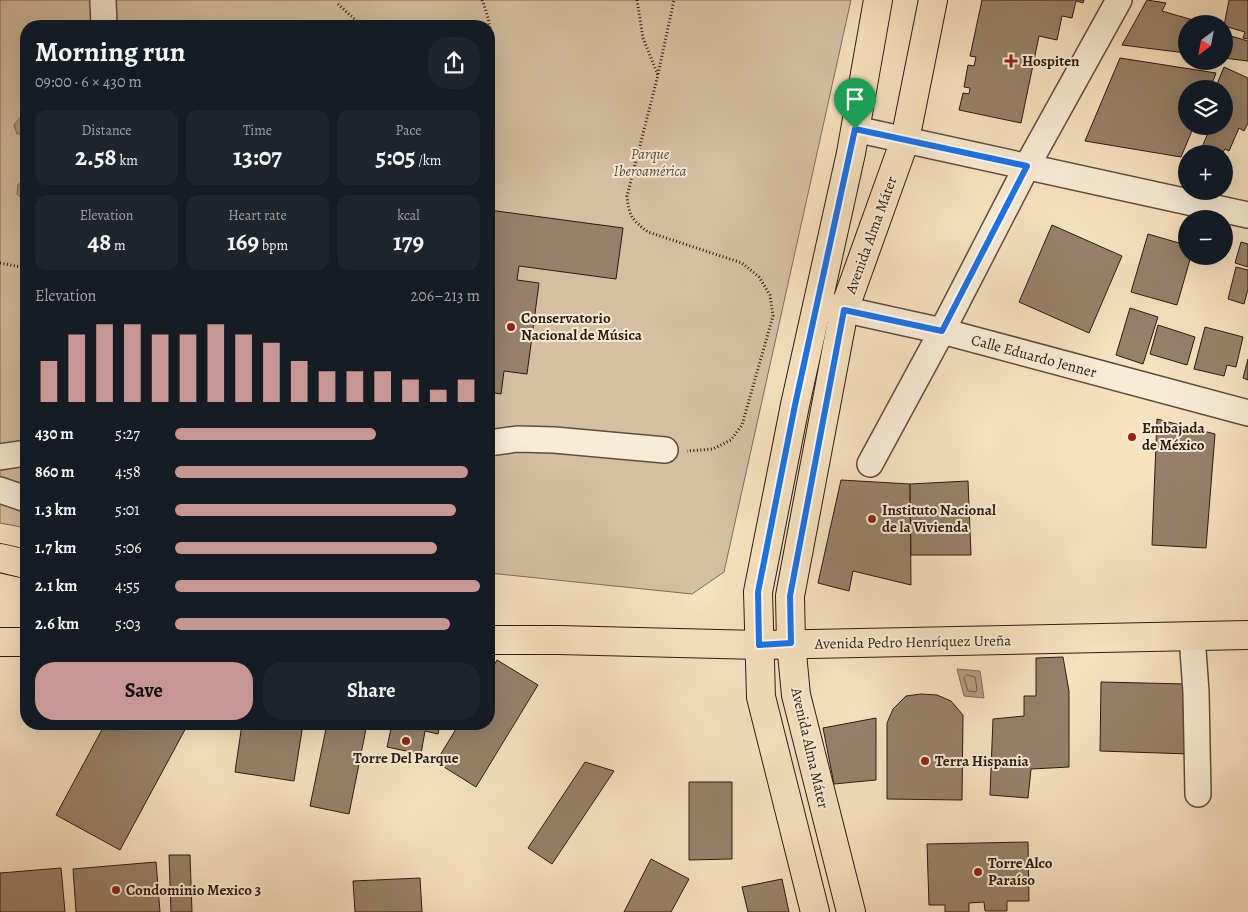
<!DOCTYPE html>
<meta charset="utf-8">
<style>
body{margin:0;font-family:Alegreya,serif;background:#20242c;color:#f1f3f6;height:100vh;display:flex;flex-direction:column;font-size:19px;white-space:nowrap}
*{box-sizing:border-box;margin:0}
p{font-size:16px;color:#9ea1a6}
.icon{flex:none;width:28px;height:28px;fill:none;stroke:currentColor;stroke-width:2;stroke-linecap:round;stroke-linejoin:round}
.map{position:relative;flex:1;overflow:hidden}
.drawer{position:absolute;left:20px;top:20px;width:475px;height:710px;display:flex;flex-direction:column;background:#171b24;border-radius:20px;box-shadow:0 5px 20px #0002}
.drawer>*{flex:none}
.needle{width:32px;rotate:212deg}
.controls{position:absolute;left:1178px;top:15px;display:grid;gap:10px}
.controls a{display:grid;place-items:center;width:55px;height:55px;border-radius:50%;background:#171b24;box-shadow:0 5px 20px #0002;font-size:25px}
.pin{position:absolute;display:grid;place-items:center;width:42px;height:42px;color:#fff;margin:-51px -21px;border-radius:50% 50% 50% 0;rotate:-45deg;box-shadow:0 0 5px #0007}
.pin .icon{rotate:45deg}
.round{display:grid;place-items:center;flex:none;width:52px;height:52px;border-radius:20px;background:#20242c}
.headline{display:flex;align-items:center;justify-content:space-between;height:85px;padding:0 15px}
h1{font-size:28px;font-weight:700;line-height:38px}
.stats{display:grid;grid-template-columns:repeat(3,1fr);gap:8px;height:85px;padding:5px 15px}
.stats div{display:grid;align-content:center;border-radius:12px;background:#20242c;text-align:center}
.stats b{font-size:25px;font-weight:700}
.stats small{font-size:14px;font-weight:400}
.stats p{font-size:14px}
.chart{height:140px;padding:10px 15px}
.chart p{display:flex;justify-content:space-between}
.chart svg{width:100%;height:90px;margin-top:5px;stroke:#c59692;stroke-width:6}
.cta{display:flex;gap:10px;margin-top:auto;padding:10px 15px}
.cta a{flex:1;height:58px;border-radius:20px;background:#c59692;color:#111;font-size:20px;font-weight:700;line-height:58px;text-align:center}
.cta a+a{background:#20242c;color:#f1f3f6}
ul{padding:0 15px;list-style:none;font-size:16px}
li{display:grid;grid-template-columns:80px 60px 1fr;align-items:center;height:38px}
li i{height:12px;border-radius:6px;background:#c59692}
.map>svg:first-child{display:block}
</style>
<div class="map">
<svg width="1248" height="912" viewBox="0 0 1248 912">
<rect width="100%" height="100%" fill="#f6e1c0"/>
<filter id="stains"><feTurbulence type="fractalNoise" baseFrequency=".004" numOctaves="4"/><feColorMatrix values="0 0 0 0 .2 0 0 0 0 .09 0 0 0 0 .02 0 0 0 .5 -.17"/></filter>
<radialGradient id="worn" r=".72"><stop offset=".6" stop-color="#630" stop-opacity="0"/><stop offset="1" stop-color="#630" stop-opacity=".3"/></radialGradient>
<path fill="#d4bfa2" stroke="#826c58" d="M0 0H851L724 572 692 594 489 573V26H26V528L0 523Z"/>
<g fill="#b39d84" stroke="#7f6955">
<path d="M26 110V134H17L14 125Z"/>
<path d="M18 184H26V203L17 194Z"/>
<path d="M957 669 980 671 984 698 964 696Z"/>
</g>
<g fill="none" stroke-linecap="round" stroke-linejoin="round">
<path stroke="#725c4a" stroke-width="1" d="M967 675 975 677 977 689 976 692 968 691 964 678Z"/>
</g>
<g fill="#97816b" stroke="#301a0f">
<path d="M982 0H1084L1083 3 1076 1 1072 18 1062 16 1057 40 1039 36 1021 123 959 110 963 93 969 94 970 88 964 87 968 65 974 66 976 57 970 56Z"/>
<path d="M1147 0 1166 3 1162 11 1193 20 1192 24H1186V53L1122 45Z"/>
<path d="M1229 0H1248V39L1243 38 1245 32 1224 26Z"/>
<path d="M1224 34 1248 41V61L1224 58Z"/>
<path d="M1120 58 1216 73 1210 89H1186V126H1194L1181 157 1085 141Z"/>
<path d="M1224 67 1248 78V123L1244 131 1239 128 1229 151 1225 149 1222 154H1217L1202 147 1211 126H1224V89H1215Z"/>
<path d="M489 210 623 228 616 279 519 266 517 280 539 283 527 374 504 371 501 394 489 392Z"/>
<path d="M1052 225 1122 256 1089 333 1019 302Z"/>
<path d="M1148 234 1186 245V256H1191L1177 305 1131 292Z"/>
<path d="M1241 242 1248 244V267L1235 263Z"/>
<path d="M1236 267 1248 270V289L1244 304 1228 299Z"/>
<path d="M1130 308 1158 317 1143 364 1116 355Z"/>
<path d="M1158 325 1195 337 1187 365 1150 354Z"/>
<path d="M1205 327 1243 337 1236 367 1227 365 1224 376 1194 369Z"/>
<path d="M1248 359V380L1243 378Z"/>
<path d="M1157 419 1215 434 1206 548 1152 545Z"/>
<path d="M841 480 910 484 911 585 853 571 849 591 818 583Z"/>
<path d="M968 481 971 555H911L910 484Z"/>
<path d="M1063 657 1069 691V767L1031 769 1028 798 990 795 993 719 1024 716V696H1036V658Z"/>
<path d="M497 660 538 685 476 787 436 762 459 724H489V674Z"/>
<path d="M1101 682 1187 684 1189 754 1100 751Z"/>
<path d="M921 694 937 695 951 701 963 715 962 800 887 799V723L893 709 906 696Z"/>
<path d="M876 718V780L834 784 823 728Z"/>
<path d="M105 724H188L120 850 56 815Z"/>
<path d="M242 724H303L294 781 235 772Z"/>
<path d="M327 724H367L349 814 310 806Z"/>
<path d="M392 724H440L438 734 425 731 421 754 387 747Z"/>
<path d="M585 762 614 771 552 864 528 848Z"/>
<path d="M689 782H732V859L689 860Z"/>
<path d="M1028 842 1029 901H1007V911H985L984 902 969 903V912H945V905H929L927 844Z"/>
<path d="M169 855H190L192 912H171Z"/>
<path d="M651 859 689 879 671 912H624Z"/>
<path d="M156 862 160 912H76L73 869Z"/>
<path d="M61 868 65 912H0V873Z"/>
<path d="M420 878 422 912H355L353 881Z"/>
<path d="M782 879 789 912H748L742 887Z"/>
</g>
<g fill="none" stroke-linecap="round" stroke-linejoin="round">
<defs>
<g id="minor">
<path d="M103 0 104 26"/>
<path d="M855 129 1248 215"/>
<path d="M824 305 942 331 1248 413"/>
<path d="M489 443 517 439 554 440 665 450"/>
<path d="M0 457 26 453"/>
<path d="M870 464 942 331 1027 166 1119 0"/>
<path d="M0 490 26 499"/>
<path d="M1192 636 1196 692 1198 794"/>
</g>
<g id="major">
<path d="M0 558 26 564"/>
<path d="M489 640H558L759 645 1248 635"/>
<path d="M0 642H26"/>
<path d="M815 912 761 697 758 592 795 405 851 153 878 0"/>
<path d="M851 912 796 695 791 643 790 596 844 310 905 140 933 0"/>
</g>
</defs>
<use href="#minor" stroke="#624c3b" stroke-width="28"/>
<use href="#major" stroke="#301a0f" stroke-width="30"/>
<g stroke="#301a0f" stroke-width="3" stroke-dasharray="1 2.5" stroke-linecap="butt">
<path d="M482 0C490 20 494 40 489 61"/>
<path d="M637 0 643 38 658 75 627 196C629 216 632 220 648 232L742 263 759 277 770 295 773 316 742 425 731 440 713 449 687 451"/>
<path d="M338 4 362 26"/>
<path d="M658 74 674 0"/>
<path d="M0 263 26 268"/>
</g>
<use href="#minor" stroke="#f9ecd6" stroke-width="25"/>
<use href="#major" stroke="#f6e1c0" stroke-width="28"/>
</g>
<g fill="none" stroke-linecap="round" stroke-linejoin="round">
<defs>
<path id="route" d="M855 129 1027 166 942 331 844 310 790 596 791 643 759 645 758 592 795 405Z"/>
</defs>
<use href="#route" stroke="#fff" stroke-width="10"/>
<use href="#route" stroke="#1a73e8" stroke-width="6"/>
</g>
<g fill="#8f2418" stroke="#f9ecd6" stroke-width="2">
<path d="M1008.5 53.5h5v5h5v5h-5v5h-5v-5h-5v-5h5z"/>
<circle cx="511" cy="327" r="5"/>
<circle cx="1132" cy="437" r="5"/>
<circle cx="872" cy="519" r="5"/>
<circle cx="406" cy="741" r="5"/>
<circle cx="925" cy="761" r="5"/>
<circle cx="978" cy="872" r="5"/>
<circle cx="116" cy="890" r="5"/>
</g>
<g text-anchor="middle" stroke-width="4" stroke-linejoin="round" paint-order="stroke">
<g font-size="15" font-weight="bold" fill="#301a0f" stroke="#f9ecd6" text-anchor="start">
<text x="1022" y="66">Hospiten</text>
<text x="521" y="323">Conservatorio<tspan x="521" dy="17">Nacional de Música</tspan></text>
<text x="1142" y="433">Embajada<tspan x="1142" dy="17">de México</tspan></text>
<text x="882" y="515">Instituto Nacional<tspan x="882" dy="17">de la Vivienda</tspan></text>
<text x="406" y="763" text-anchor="middle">Torre Del Parque</text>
<text x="935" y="766">Terra Hispania</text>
<text x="988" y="868">Torre Alco<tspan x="988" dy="17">Paraíso</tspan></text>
<text x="126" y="895">Condominio Mexico 3</text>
</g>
<g font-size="15" font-style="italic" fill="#614c3b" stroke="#f9ecd6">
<text x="650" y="159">Parque<tspan x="650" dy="17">Iberoamérica</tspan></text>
</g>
<g font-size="15" fill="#301a0f" stroke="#f9ecd6">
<text transform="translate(871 235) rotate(-70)" y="5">Avenida Alma Máter</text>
<text transform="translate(1034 356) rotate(15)" y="5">Calle Eduardo Jenner</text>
<text transform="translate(913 642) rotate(-1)" y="5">Avenida Pedro Henríquez Ureña</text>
<text transform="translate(810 748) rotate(77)" y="5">Avenida Alma Máter</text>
</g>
</g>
<rect width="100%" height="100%" filter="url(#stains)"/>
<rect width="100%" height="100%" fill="url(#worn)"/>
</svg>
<div class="controls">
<a><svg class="needle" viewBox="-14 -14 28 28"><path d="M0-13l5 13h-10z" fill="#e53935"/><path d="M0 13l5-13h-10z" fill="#9ea1a6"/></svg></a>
<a><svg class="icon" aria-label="layers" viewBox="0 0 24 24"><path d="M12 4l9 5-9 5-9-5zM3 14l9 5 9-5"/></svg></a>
<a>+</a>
<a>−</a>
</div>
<div class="pin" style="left:855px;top:129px;background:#1e9e55"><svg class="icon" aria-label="arrive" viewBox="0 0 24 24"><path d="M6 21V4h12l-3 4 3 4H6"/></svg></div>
<section class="drawer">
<div class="headline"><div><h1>Morning run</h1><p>09:00 · 6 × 430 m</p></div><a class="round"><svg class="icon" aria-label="share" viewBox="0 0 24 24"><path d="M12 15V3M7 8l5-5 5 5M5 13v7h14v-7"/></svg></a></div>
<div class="stats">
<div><p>Distance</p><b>2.58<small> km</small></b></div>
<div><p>Time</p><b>13:07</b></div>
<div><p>Pace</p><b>5:05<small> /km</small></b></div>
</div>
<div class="stats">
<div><p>Elevation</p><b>48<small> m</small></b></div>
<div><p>Heart rate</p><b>169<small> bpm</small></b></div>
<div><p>kcal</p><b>179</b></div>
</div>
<div class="chart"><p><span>Elevation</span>206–213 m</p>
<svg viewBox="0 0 160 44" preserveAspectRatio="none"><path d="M5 44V24M15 44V11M25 44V6M35 44V6M45 44V11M55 44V11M65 44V6M75 44V11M85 44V15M95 44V24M105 44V29M115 44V29M125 44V29M135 44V33M145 44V38M155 44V33"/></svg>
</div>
<ul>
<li><b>430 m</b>5:27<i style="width:66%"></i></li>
<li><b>860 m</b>4:58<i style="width:96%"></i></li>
<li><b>1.3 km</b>5:01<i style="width:92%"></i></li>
<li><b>1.7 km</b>5:06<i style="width:86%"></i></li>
<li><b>2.1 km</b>4:55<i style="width:100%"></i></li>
<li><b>2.6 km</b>5:03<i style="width:90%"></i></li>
</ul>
<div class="cta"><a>Save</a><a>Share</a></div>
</section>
</div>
